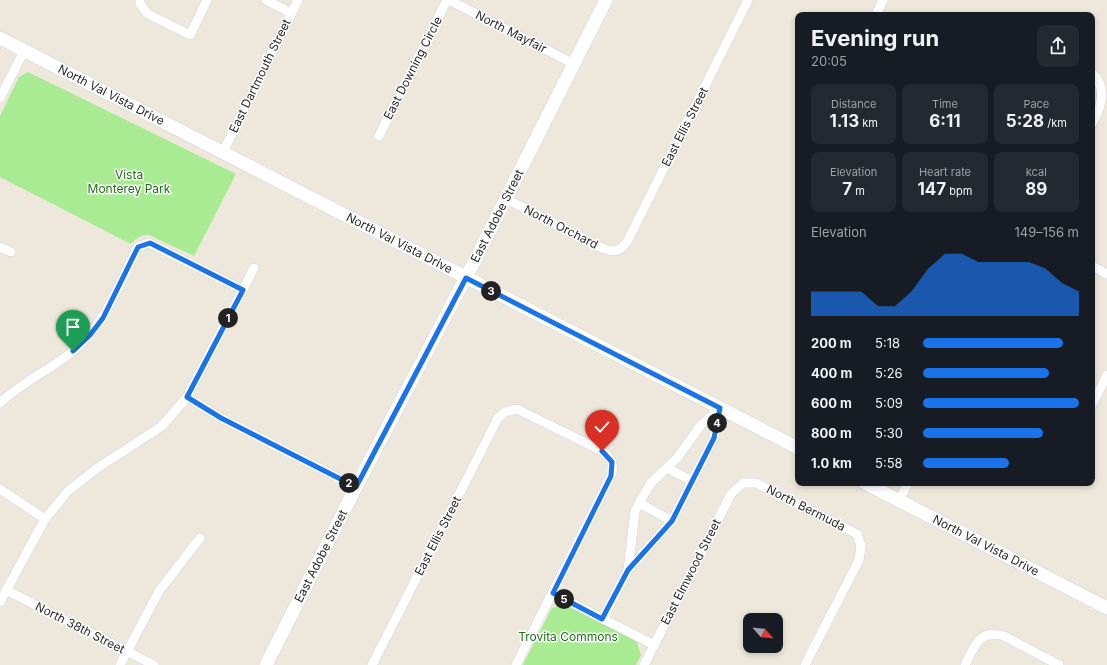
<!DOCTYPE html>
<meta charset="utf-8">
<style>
body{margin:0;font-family:Inter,sans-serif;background:#242831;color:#f1f3f6;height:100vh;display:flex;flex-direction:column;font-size:15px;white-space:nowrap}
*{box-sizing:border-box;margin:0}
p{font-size:13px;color:#9ea1a6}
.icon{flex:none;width:22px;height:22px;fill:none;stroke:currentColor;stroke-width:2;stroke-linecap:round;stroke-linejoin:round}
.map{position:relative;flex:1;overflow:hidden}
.drawer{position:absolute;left:795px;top:12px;width:300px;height:474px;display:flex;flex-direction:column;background:#171b24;border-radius:8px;box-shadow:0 2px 6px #0003}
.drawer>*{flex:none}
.needle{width:26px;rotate:117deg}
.controls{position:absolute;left:743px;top:613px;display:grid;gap:8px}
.controls a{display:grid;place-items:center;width:40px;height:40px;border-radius:8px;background:#171b24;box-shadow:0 2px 6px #0003;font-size:20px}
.pin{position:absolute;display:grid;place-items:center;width:34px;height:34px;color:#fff;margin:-41px -17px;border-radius:50% 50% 50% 0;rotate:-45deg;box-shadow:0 0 4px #0007}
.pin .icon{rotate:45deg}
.km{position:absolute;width:20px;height:20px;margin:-10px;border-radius:50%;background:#222;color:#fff;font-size:11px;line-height:20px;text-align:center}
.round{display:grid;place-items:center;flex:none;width:42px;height:42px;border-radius:8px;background:#242831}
.head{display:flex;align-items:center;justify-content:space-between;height:68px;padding:0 16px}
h1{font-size:22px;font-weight:700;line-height:30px}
.stats{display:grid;grid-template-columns:repeat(3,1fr);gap:6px;height:68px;padding:4px 16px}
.stats div{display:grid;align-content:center;border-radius:8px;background:#242831;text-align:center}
.stats b{font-size:17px;font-weight:700}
.stats small{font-size:11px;font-weight:400}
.stats p{font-size:11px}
.chart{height:112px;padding:8px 16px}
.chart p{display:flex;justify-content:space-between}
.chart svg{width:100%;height:72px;margin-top:4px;fill:#1a73e8;opacity:.7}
ul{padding:0 16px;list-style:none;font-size:13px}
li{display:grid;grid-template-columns:64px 48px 1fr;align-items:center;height:30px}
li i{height:10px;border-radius:5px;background:#1a73e8}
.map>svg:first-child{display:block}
</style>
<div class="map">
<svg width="1107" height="665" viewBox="0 0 1107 665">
<rect width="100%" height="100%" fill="#eee8dc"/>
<g fill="#a8eb93">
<path d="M28 72 236 174 194 256 149 235C141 235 136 238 131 244L0 177V116L19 77Z"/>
<path d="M565 604 636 640 641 655 636 665H523L552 608Z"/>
</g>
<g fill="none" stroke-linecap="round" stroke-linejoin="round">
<defs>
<g id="street">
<path d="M140 0V4L148 14 190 35 207 0"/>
<path d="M266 0 291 13"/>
<path d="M449 0 574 64"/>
<path d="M876 15 883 0"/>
<path d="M1092 73C1107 86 1102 106 1092 124"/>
<path d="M0 98 24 51"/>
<path d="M379 136 447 0"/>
<path d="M223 152 298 0"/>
<path d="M506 199 604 249C616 253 622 250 628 240L748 0"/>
<path d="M0 247 11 252"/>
<path d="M1092 266 1107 274"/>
<path d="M187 397 221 418 356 487"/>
<path d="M0 403C21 383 49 370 72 352 105 325 119 284 138 247L149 243 243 290"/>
<path d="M1092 405 1107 375"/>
<path d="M667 468 692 481"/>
<path d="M0 489 45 519"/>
<path d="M899 501 908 483"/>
<path d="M639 503 672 521"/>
<path d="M628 570 635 512 639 503 651 483 677 458 701 425 720 408"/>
<path d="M6 590 154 665"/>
<path d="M553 593 654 645"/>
<path d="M0 602 45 519 68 491 96 469 162 426 187 397 254 268"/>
<path d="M603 619 628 570 672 521 714 438 720 408"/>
<path d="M120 665 159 591 200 538"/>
<path d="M372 665 498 418 505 412 517 409 602 451C611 457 615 466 611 476L516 665"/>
<path d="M644 665 731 494 743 483H756L857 534 861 546 859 560 805 665"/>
<path d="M965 665C975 646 978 629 1004 636L1059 665"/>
</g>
<g id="secondary">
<path id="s1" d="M0 38 798 448"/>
<path id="s2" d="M865 483 1107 608"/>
<path id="s3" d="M266 665 356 487 474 262 606 0"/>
</g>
</defs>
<use href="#street" stroke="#d1d3e5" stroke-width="10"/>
<use href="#secondary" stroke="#d1d3e5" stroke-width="14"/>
<use href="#street" stroke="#fff" stroke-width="9"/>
<use href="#secondary" stroke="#fff" stroke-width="13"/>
</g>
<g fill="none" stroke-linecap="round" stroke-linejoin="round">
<defs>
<path id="route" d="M73 351 90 335 103 318 138 247 150 243 243 290 187 397 221 418 356 487 466 278 720 408 714 438 672 521 628 570 602 619 553 593 611 476 612 462 602 451"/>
</defs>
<use href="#route" stroke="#fff" stroke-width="8"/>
<use href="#route" stroke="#1a73e8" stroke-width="5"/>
</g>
<g text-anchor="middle" stroke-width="3" stroke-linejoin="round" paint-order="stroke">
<g font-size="12" fill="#2b2b2b" stroke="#fff">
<text transform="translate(511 32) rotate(27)" y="4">North Mayfair</text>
<text transform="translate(413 68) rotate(-63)" y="4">East Downing Circle</text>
<text transform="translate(260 76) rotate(-64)" y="4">East Dartmouth Street</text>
<text dy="4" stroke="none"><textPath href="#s1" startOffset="125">North Val Vista Drive</textPath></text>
<text transform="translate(685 127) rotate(-63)" y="4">East Ellis Street</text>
<text dy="4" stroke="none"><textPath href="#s3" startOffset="505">East Adobe Street</textPath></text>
<text transform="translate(561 227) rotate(27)" y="4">North Orchard</text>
<text dy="4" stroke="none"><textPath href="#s1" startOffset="449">North Val Vista Drive</textPath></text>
<text transform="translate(806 508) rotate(27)" y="4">North Bermuda</text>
<text transform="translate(438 536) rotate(-63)" y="4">East Ellis Street</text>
<text dy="4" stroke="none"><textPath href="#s2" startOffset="136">North Val Vista Drive</textPath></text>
<text dy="4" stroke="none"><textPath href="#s3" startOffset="122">East Adobe Street</textPath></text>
<text transform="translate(691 572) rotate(-63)" y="4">East Elmwood Street</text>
<text transform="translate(80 628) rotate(27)" y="4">North 38th Street</text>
</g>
<g font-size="12" fill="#1c7113" stroke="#fff">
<text x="129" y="179">Vista<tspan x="129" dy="14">Monterey Park</tspan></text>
<text x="568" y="641">Trovita Commons</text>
</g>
</g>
</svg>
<div class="controls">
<a><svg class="needle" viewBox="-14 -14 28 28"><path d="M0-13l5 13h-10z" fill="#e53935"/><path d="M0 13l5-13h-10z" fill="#9ea1a6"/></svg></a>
</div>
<div class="pin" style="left:73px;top:351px;background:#1e9e55"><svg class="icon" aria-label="arrive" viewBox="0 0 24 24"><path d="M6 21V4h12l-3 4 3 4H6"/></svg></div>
<div class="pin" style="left:602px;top:451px;background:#d93025"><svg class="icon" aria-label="check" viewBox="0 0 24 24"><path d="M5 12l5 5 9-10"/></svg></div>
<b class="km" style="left:228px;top:318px">1</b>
<b class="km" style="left:349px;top:483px">2</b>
<b class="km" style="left:491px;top:291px">3</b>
<b class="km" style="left:717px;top:423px">4</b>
<b class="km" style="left:564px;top:599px">5</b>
<section class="drawer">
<div class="head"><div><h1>Evening run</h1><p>20:05</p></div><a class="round"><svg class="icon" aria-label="share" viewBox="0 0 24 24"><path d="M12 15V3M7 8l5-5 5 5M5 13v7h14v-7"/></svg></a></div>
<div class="stats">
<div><p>Distance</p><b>1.13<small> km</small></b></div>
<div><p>Time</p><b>6:11</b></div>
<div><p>Pace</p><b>5:28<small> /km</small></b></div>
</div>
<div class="stats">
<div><p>Elevation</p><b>7<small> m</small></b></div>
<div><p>Heart rate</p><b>147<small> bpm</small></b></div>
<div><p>kcal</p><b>89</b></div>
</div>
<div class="chart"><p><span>Elevation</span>149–156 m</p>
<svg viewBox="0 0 160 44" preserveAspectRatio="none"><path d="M0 44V29L10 29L20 29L30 29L40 38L50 38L60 29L70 15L80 6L90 6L100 11L110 11L120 11L130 11L140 15L150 24L160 29V44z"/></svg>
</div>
<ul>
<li><b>200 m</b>5:18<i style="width:90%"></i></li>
<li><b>400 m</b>5:26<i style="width:81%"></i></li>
<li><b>600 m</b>5:09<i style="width:100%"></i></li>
<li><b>800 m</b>5:30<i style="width:77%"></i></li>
<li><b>1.0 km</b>5:58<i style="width:55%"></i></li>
</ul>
</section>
</div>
